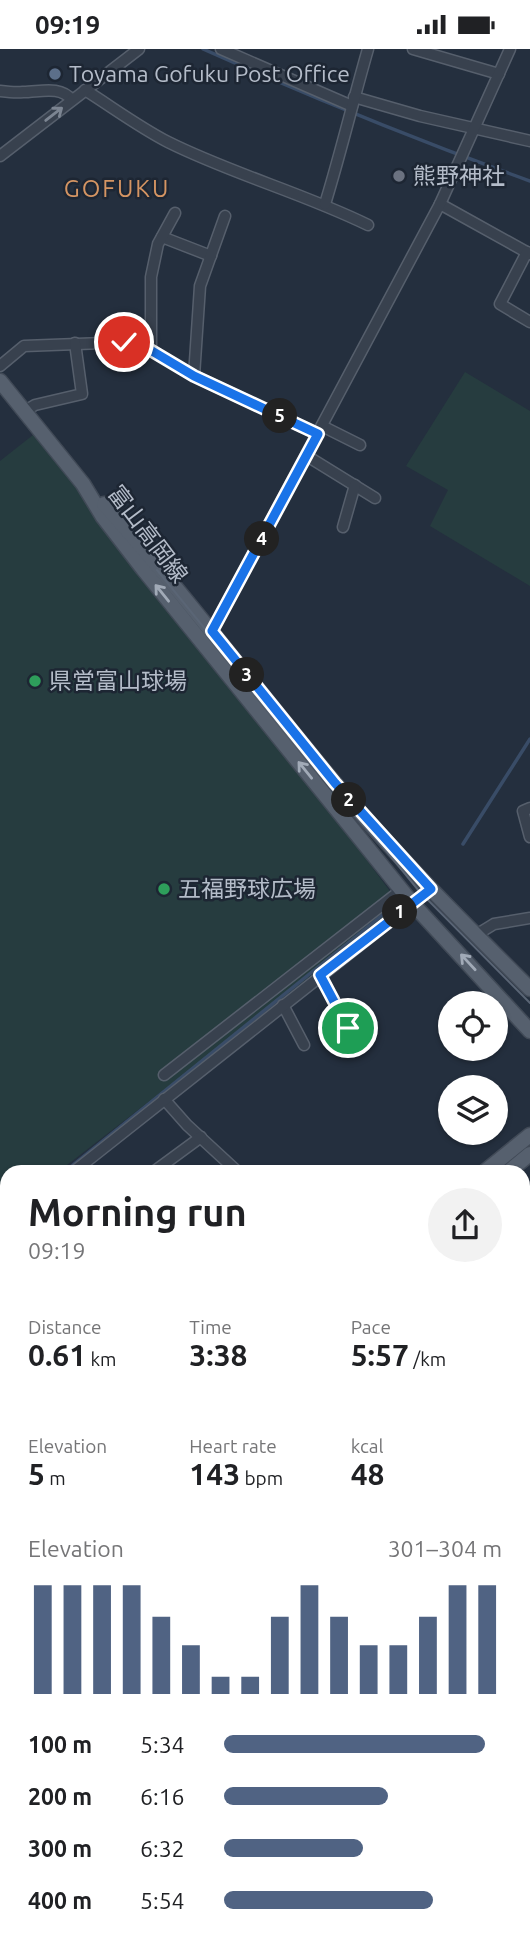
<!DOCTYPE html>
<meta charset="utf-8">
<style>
body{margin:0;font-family:Ubuntu,"Noto Sans JP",sans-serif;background:#f2f2f2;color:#202124;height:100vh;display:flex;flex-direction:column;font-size:26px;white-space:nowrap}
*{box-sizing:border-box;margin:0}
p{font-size:23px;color:#757577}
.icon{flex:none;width:38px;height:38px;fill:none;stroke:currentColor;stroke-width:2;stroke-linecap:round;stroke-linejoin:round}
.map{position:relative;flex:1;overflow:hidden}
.panel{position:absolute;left:0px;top:1116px;width:530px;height:779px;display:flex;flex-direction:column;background:#fff;border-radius:21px 21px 0 0;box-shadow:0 2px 5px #0004}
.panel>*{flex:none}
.tools{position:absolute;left:438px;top:942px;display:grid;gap:14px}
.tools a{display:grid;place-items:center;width:70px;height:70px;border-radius:50%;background:#fff;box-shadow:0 2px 5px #0004;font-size:35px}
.pin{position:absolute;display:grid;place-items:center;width:60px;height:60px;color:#fff;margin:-30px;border:4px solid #fff;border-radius:50%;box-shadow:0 2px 7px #0007}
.km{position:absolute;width:35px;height:35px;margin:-18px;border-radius:50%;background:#222;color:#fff;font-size:19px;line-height:35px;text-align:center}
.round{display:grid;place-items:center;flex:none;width:74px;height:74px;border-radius:37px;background:#f2f2f2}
.summary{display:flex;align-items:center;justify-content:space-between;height:119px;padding:0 28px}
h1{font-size:38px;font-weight:700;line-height:52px}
.stats{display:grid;grid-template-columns:repeat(3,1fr);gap:10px;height:119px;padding:7px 28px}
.stats div{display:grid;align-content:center}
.stats b{font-size:30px;font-weight:700}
.stats small{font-size:19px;font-weight:400}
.stats p{font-size:19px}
.chart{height:196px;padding:14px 28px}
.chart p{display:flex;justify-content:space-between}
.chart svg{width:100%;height:126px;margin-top:7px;stroke:#506383;stroke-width:6}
ul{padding:0 28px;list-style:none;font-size:23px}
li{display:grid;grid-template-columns:112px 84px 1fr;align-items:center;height:52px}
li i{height:18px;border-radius:9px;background:#506383}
.status{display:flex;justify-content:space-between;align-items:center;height:49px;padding:0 35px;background:#fff;direction:ltr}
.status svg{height:19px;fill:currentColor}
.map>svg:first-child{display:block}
</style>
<div class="status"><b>09:19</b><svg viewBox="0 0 49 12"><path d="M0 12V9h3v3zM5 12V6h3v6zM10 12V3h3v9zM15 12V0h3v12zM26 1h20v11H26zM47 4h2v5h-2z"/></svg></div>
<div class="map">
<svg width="530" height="1895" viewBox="0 0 530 1895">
<rect width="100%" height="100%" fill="#242f3e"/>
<g fill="#263c3f">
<path d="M465 323 530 362V537L430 477 448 441 406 417Z"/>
<path d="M33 386C163 538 282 697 401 857L58 1123 7 1124V1163L0 1169V412Z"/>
</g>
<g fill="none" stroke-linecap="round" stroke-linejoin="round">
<g stroke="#394c67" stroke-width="3.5">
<path d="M203 0C311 48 419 92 530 132"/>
<path d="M463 795 530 690"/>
<path d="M63 1124 395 856"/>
<path d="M0 1174 7 1168"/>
</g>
<g stroke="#394c67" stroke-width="19">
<path d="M0 1783 7 1793"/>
<path d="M112 1888 120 1895"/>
</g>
<defs>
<g id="minor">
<path d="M221 0 352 57"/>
<path d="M413 0 499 25"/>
<path d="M85 41C112 58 139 78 168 93 232 125 303 144 368 176"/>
<path d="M0 42C8 43 16 44 23 43 40 43 60 36 72 51"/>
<path d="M354 48 420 67 530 92"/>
<path d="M0 107 139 0"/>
<path d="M325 155C341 103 353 52 368 0"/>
<path d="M440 155 530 205"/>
<path d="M162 188 211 207"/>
<path d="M527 203 500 255 530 273"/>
<path d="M151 301V228L158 195 175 164"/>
<path d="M0 317 24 297 130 293 147 299 194 327 318 385"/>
<path d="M194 327 200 237 225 167"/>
<path d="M25 362 35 356 82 345 75 294"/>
<path d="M322 377 360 396"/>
<path d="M307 407 375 449"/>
<path d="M343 478 355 436"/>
<path d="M212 582 440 155 510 0"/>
<path d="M530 759 523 762 530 788"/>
<path d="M476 886 494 875 530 869"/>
<path d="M320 926 348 979"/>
<path d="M283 956 304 996"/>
<path d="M164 1026 395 846"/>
<path d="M164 1050 187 1076 239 1124"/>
<path d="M72 1124 431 840"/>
<path d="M152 1124 201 1088"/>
<path d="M0 1184 7 1178"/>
<path d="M0 1211 7 1223"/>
<path d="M523 1217 530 1212"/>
<path d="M523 1379 530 1385"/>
<path d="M0 1387 7 1381"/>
<path d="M0 1440 7 1435"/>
<path d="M523 1525 530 1519"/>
<path d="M523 1539 530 1542"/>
<path d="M0 1589 7 1583"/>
<path d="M0 1624 7 1631"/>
<path d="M523 1692 530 1695"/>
<path d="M0 1737 7 1729"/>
<path d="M0 1747 7 1757"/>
<path d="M523 1778 530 1758"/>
<path d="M523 1874 530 1871"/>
<path d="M150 1888 159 1895"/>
<path d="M503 1895 510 1888"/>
</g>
<g id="major">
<path d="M0 332 83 435 103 468 143 520 412 854 530 982"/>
<path d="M104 455C186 546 258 644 337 737 397 808 464 874 530 940"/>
<path d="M483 1124 530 1086"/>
<path d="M507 1124 530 1105"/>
<path d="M0 1516 7 1510"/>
<path d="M0 1534 7 1529"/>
</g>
</defs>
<use href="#minor" stroke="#565f6c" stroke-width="13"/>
<use href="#major" stroke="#414a57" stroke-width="17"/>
<use href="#minor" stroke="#38414e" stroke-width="10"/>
<use href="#major" stroke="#56606e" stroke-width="14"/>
<path stroke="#5a6575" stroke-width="2" d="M157 521 419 842 530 954"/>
</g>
<defs><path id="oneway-shaft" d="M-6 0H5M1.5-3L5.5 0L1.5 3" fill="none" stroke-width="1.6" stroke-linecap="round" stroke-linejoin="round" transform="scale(1.75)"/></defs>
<use stroke="#7c8592" href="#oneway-shaft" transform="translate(54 65) rotate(-38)"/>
<g stroke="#a1aab7">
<use href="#oneway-shaft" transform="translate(162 544) rotate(-129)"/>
<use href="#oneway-shaft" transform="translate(305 721) rotate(-129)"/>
<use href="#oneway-shaft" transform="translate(468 913) rotate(-133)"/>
</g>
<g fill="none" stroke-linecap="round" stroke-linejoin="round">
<defs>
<path id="route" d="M124 293 147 299 194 327 318 385 212 582 335 734 431 840 320 926 348 979"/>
</defs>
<use href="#route" stroke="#fff" stroke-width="14"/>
<use href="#route" stroke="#1a73e8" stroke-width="9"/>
</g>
<circle fill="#5c6f8a" stroke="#1d2633" stroke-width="2.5" cx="55" cy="25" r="7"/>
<circle fill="#6b7280" stroke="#1d2633" stroke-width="2.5" cx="399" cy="127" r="7"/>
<g fill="#2e9e5b" stroke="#1d2633" stroke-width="2.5">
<circle cx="35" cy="632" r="7"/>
<circle cx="164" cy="840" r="7"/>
</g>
<g text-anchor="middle" stroke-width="5" stroke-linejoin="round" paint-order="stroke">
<g font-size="23" fill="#b4bcc9" stroke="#1d2633" text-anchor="start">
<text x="69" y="33">Toyama Gofuku Post Office</text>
<text x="413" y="135">熊野神社</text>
<text x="49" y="640">県営富山球場</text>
<text x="178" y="848">五福野球広場</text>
</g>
<g font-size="23" fill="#b4bcc9" stroke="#1d2633">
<text transform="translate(148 485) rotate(53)" y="8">富山高岡線</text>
</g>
<g font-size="24" letter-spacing="2" fill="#d59563" stroke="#1d2633">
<text x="117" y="148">GOFUKU</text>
</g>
</g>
</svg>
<div class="tools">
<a><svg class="icon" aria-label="locate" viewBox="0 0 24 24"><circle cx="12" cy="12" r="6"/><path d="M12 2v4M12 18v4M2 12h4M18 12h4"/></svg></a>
<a><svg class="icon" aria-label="layers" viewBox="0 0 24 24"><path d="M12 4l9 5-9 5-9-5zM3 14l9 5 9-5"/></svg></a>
</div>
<div class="pin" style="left:348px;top:979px;background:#1e9e55"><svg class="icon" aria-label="arrive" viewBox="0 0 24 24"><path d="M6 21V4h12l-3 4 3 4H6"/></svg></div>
<div class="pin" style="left:124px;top:293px;background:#d93025"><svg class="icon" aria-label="check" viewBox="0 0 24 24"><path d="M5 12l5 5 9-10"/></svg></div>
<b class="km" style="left:400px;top:863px">1</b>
<b class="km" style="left:349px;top:751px">2</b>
<b class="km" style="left:247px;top:626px">3</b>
<b class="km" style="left:262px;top:490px">4</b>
<b class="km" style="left:280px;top:367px">5</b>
<section class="panel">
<div class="summary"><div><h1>Morning run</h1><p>09:19</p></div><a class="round"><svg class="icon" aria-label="share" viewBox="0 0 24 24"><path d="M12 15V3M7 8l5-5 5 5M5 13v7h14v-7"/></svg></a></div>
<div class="stats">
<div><p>Distance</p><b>0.61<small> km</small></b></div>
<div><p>Time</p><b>3:38</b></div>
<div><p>Pace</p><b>5:57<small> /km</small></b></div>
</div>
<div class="stats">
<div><p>Elevation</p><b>5<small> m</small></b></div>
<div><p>Heart rate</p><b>143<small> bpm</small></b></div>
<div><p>kcal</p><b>48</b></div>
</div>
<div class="chart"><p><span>Elevation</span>301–304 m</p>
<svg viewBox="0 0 160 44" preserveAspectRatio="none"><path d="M5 44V6M15 44V6M25 44V6M35 44V6M45 44V17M55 44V27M65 44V38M75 44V38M85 44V17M95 44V6M105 44V17M115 44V27M125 44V27M135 44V17M145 44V6M155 44V6"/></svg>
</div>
<ul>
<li><b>100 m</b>5:34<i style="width:94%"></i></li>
<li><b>200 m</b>6:16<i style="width:59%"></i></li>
<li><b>300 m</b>6:32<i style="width:50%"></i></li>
<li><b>400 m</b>5:54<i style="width:75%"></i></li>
</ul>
</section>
</div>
